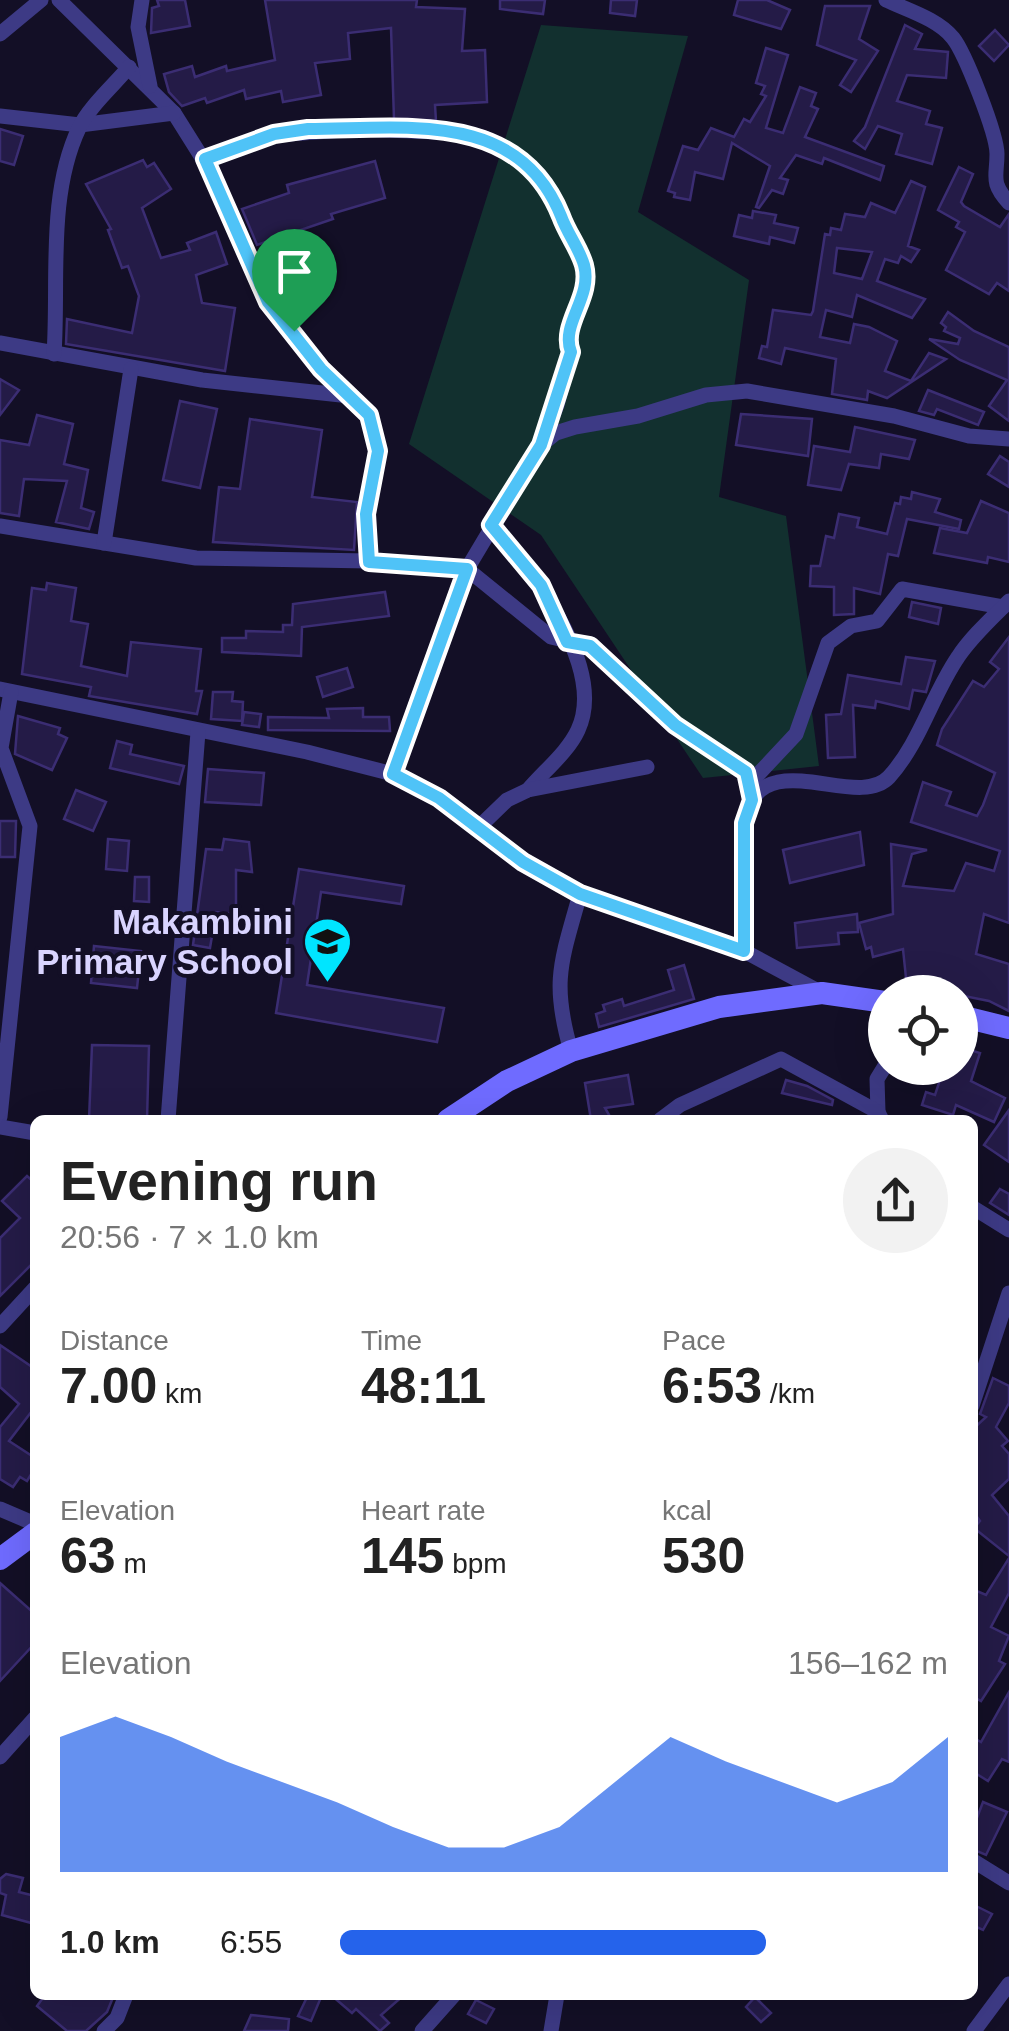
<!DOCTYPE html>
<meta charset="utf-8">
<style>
body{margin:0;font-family:Arial,sans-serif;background:#f2f2f2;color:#222;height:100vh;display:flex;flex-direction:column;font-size:38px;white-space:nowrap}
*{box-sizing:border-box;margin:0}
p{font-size:32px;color:#767676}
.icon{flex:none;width:55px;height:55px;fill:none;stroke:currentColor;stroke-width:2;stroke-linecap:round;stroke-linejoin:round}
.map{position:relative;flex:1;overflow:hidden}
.details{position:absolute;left:30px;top:1115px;width:948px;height:885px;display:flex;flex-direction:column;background:#fff;border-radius:15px;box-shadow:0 10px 40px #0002}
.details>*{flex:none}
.fabs{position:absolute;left:868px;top:975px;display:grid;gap:20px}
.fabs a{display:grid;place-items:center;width:110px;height:110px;border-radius:50%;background:#fff;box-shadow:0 10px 40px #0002;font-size:50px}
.pin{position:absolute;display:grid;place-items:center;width:85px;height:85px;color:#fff;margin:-102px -42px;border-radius:50% 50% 50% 0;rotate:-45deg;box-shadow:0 0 10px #0007}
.pin .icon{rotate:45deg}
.round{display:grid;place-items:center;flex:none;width:105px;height:105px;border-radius:52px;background:#f2f2f2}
.summary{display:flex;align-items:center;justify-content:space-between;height:170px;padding:0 30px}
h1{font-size:55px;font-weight:600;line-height:75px}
.stats{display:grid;grid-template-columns:repeat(3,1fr);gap:15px;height:170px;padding:10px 30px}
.stats div{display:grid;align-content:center}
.stats b{font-size:50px;font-weight:600}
.stats small{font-size:28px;font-weight:400}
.stats p{font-size:28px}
.chart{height:280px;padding:20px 30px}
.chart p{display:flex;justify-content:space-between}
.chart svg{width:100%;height:180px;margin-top:10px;fill:#2563eb;opacity:.7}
ul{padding:0 30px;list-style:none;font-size:32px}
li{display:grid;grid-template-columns:160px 120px 1fr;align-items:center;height:75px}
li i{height:25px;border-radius:12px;background:#2563eb}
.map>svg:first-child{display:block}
</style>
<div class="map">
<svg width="1009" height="2031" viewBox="0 0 1009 2031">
<rect width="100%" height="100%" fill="#130f26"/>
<path fill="#12302f" d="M541 25 688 36 638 212 749 280 719 497 786 516 819 766 703 778 541 535 409 444Z"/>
<g fill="#241b47" stroke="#3b2d73" stroke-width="2.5" fill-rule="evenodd">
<path d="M157 0H185L190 26 151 33 152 8 159 6Z"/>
<path d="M265 0H417L416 7 465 9 462 51 485 50 487 102 435 105 436 121 394 119 391 28 348 33 350 59 315 63 321 95 283 102 281 91 246 99 244 90 207 103 205 98 182 106 169 92 164 74 192 66 195 77 226 66 227 71 275 60Z"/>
<path d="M500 0H545L543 14 500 9Z"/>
<path d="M611 0H637L635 16 610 13Z"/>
<path d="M738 0H767L790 10 781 29 734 15Z"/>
<path d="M825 6H870L859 39 878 51 851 92 840 85 856 60 817 45Z"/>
<path d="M905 25 922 34 915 49 948 52 946 78 907 75 897 101 930 111 926 124 942 128 932 164 896 154 902 134 878 126 865 149 854 141 865 127Z"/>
<path d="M995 30 1009 45 994 61 979 46Z"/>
<path d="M766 48 788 55 766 128 783 133 800 87 816 93 811 106 818 109 805 137 884 166 880 180 824 158 822 164 796 155 780 178 788 180 783 194 772 190 759 208 756 207 770 166 732 143 723 179 695 172 690 200 674 197 675 193 668 191 683 146 698 150 711 128 734 137 744 119 750 122 766 96 761 94 765 86 756 83Z"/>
<path d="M0 129 23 136 14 165 0 161Z"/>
<path d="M143 160 147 167 154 163 171 189 142 208 161 258 190 250 187 243 216 232 227 264 196 275 202 303 235 308 225 371 66 344 67 319 132 333 139 296 128 266 122 268 108 230 111 229 86 184Z"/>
<path d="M375 161 385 198 331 214 333 219 257 245 242 209 289 193 287 185Z"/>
<path d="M959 167 973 174 961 202 964 206 1000 227 1009 214V291L997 283 989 294 946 270 965 232 956 227 959 222 938 210Z"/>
<path d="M911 181 925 187 908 246 919 250 911 262 901 256 898 263 885 259 877 281 925 299 912 318 857 295 852 317 826 310 820 337 850 343 854 324 869 327 897 341 885 371 911 381 929 353 946 359 887 398 868 391 867 400 832 394 836 359 785 348 781 364 759 358 762 346 767 347 773 310 811 315 813 311 825 234 830 235 831 228 841 230 845 214 865 217 871 203 895 213ZM837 248 872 252 862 279 834 273Z"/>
<path d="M753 211 776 215 774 223 798 228 794 243 770 237 769 244 734 236 739 215 752 218Z"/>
<path d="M948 312 974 331 1009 347V421L989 406 1007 380 960 360 929 339 958 344 960 338 944 331 946 327 941 323Z"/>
<path d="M0 379 19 390 0 415Z"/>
<path d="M928 390 984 412 978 425 937 409 934 415 919 411Z"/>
<path d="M180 401 217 409 200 488 163 480Z"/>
<path d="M741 414 812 419 808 456 736 445Z"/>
<path d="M37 415 73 424 64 464 88 470 81 508 94 512 89 529 56 522 67 481 24 479 19 516 0 513V440L29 445Z"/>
<path d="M250 419 322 430 312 497 357 502 354 550 213 542 219 487 240 489Z"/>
<path d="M855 427 915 440 909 459 881 454 879 468 849 464 841 490 808 485 814 446 850 452Z"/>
<path d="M1000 456 1009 462V487L988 474Z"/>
<path d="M912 492 940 499 935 512 961 520 959 529 907 519 898 556 888 554 880 594 854 588V614L834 615V587L810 586 811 566H820L826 536 834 538 839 514 859 518 857 527 887 534 895 503 900 504 901 497 911 499Z"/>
<path d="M981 501 1009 513V562L988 557 987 563 934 553 940 528 967 533Z"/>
<path d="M47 583 76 588 71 621 88 624 81 666 127 676 131 642 201 649 196 691H202L197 714 89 696 91 687 22 674 32 588 46 590Z"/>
<path d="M385 592 389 616 302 627 301 656 222 652V638H246V631L283 632V625H292L293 604Z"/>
<path d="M912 602 941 608 938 624 909 617Z"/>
<path d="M1009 637V923L984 914 976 954 1009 964V1011L989 1001 944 992 948 986 919 977 906 978 903 949 873 957 871 947 866 949 859 923 893 914 891 844 927 850 912 854 903 886 954 891 966 863 994 871 1000 851 911 822 923 782 951 792 946 805 977 816 983 805 995 773 937 745 942 729 973 681 984 687 999 669 990 662Z"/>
<path d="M906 657 935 661 926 692 913 690 909 709 876 701 875 708 853 705 855 757 828 758 826 715 841 714 848 675 901 684Z"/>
<path d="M347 668 353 687 323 697 317 677Z"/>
<path d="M213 692H233L232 701 243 702 242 721 211 719Z"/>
<path d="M363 708V717H389L390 731 268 730V717L329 718 327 709Z"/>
<path d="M244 712 261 714 259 727 242 725Z"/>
<path d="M18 716 60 728 58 734 67 738 52 770 15 754Z"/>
<path d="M117 741 132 745 130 754 184 766 179 784 110 768Z"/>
<path d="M208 769 264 773 261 805 205 802Z"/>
<path d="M76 790 106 802 93 831 64 819Z"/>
<path d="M0 821H16L15 857H0Z"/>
<path d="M860 832 864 865 790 883 783 850Z"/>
<path d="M108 839 129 841 127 871 106 869Z"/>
<path d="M224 839 249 842 252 872 236 870V914L216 912 210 948 193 945 206 849 222 850Z"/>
<path d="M299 869 404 886 401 904 321 892 307 985 444 1008 437 1042 276 1013Z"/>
<path d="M135 877H149V902L134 901Z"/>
<path d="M857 914 858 932 838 933 839 944 797 948 795 923Z"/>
<path d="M94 946 141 951 137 988 91 983Z"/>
<path d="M684 965 694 999 599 1027 596 1014 605 1011 603 1005 622 999 624 1006 674 990 668 970Z"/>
<path d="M92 1045 149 1046 147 1120H89Z"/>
<path d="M960 1047 980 1053 971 1081 1005 1098 994 1122 956 1105 953 1115 922 1105 926 1092 935 1095 944 1068H960Z"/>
<path d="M628 1075 633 1104 605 1108 612 1120H591L585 1083Z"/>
<path d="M786 1080 807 1086 833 1100 832 1105 782 1093Z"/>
<path d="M1009 1110V1162L984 1145Z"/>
<path d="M27 1176 35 1183V1261L0 1296V1238L20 1218 2 1201Z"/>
<path d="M1000 1189 1009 1194V1215L990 1203Z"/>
<path d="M0 1345 35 1369V1407L9 1441 35 1458V1468L27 1481 20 1477 13 1487 0 1479V1427L19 1404 0 1387Z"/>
<path d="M993 1378 1009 1386V1403L996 1427 1008 1441 1002 1446 1009 1454V1479L992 1495 1009 1516V1556L974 1528 980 1521 972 1510V1430L986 1417 980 1414Z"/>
<path d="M1009 1558V1593L991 1627 1009 1636 999 1661 1005 1664 981 1701 972 1696V1589L986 1595Z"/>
<path d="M0 1583 35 1614V1643L0 1681Z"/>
<path d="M1009 1692V1762L1002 1759 988 1781 972 1771V1737L981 1742Z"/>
<path d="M983 1802 1007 1812 986 1855 972 1849V1831Z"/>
<path d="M6 1874 23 1878 19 1892 35 1896V1924L2 1915 6 1895 0 1893V1879Z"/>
<path d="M976 1906 992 1914 983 1930 972 1925Z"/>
<path d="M45 1995H114L107 2012 86 2031H67L37 2006Z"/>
<path d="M308 1995H322L311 2021 298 2016Z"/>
<path d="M331 1995H404L381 2015 389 2023 380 2031 356 2009 352 2013Z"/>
<path d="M755 1997 771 2013 761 2022 746 2007Z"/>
<path d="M476 2000 494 2009 486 2023 468 2014Z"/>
<path d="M251 2015 289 2019 288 2031H244Z"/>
</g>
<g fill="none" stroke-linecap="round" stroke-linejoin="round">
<g stroke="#3d3a85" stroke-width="15">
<path d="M59 0 174 113 216 180 269 302 321 369 369 415 378 451 366 513 369 561"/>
<path d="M142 0 138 27 150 86"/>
<path d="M886 0C907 10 938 19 953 38 965 53 997 134 997 154 997 177 990 182 1009 203"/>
<path d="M0 34 41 0"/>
<path d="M0 116 80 125 174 113"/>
<path d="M205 159 274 135 358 129 464 133 485 138 525 162 542 178 558 205 584 263 586 280 567 340 571 352 557 405 543 441"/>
<path d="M0 343 202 380 350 396"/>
<path d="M54 354C59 281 47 196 79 128 89 107 113 86 129 67"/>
<path d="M491 525C531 571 607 667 578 730 568 752 544 771 528 790"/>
<path d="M0 526 196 558 369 561 467 569 551 637 590 646 675 725 741 767 749 777 752 800"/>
<path d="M104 543 131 369"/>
<path d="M0 689 307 752 393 774 439 798 523 862 580 894 744 951 822 993"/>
<path d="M393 774 467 569 541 445 556 433 575 427 638 416 706 395 747 391 894 416 969 436 1009 439"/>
<path d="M750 783 796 734 828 643 851 626 877 621 902 589 1003 607"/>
<path d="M479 827 507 800 528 790 647 767"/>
<path d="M744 951C744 916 737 844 746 813 767 745 857 811 889 777 920 743 932 695 958 657 971 637 992 618 1009 601"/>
<path d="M571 1051C551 982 561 962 580 894"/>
<path d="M878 1112 877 1079 885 1066"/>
<path d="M0 1117 30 826 1 748 11 692"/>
<path d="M168 1120 198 732"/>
<path d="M660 1120 680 1105 781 1059 878 1112 882 1120"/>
<path d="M0 1127 35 1133"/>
<path d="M972 1207 1009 1230"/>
<path d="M0 1326 35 1288"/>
<path d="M972 1406 1009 1293"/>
<path d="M0 1509 35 1524"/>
<path d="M0 1757 35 1718"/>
<path d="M972 1860 1009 1883"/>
<path d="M104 2031 117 2018 126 1995"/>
<path d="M422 2031 454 1995"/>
<path d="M551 2031 557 1995"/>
<path d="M974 2031 1009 1984"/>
</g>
<g stroke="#6f6bff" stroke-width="22">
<path d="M960 1016 1009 1028"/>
<path d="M448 1120 507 1081 571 1051 719 1007 822 993 885 1002"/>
<path d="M0 1559 35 1533"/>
</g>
</g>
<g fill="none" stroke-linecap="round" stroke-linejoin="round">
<defs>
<path id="route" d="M308 129C404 129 518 109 561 216 567 233 579 248 584 265 593 297 560 324 571 352L541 445 491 525 541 585 567 642 590 646 675 725 746 772 752 800 744 823V951L580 894 523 862 439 798 393 774 467 569 369 562 366 514 378 451 369 415 321 369 268 302 205 159 274 134Z"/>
</defs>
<use href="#route" stroke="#fff" stroke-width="20"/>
<use href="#route" stroke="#4fc3f7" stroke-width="12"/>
</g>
<defs>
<symbol id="school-pin" viewBox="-11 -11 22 30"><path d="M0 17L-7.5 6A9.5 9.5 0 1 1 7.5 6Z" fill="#00e5ff" stroke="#130f26"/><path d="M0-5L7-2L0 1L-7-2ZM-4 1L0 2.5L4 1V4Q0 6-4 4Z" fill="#111"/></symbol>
</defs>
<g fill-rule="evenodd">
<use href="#school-pin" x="300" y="914" width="55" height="75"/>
</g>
<g text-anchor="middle" stroke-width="8" stroke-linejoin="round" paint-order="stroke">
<g font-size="35" font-weight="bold" fill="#d9d4ff" stroke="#130f26" text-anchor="end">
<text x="293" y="934">Makambini<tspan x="293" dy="40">Primary School</tspan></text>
</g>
</g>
</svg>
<div class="fabs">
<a><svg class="icon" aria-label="locate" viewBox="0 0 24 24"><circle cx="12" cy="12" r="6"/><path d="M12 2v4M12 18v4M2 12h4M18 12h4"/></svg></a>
</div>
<div class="pin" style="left:294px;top:331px;background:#1e9e55"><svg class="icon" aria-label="arrive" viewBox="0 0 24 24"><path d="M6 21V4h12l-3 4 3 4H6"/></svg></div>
<section class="details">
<div class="summary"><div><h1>Evening run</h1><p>20:56 · 7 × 1.0 km</p></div><a class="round"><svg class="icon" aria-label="share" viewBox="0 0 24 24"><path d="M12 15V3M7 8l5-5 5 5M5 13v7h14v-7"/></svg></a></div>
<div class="stats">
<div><p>Distance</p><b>7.00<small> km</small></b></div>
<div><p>Time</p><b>48:11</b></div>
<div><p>Pace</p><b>6:53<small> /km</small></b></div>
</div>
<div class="stats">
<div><p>Elevation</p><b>63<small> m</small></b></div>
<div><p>Heart rate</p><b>145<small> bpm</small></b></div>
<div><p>kcal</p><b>530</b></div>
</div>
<div class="chart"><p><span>Elevation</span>156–162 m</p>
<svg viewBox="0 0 160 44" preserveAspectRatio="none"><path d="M0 44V11L10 6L20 11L30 17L40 22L50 27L60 33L70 38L80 38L90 33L100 22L110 11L120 17L130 22L140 27L150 22L160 11V44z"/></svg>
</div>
<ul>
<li><b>1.0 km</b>6:55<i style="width:70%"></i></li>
</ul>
</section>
</div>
